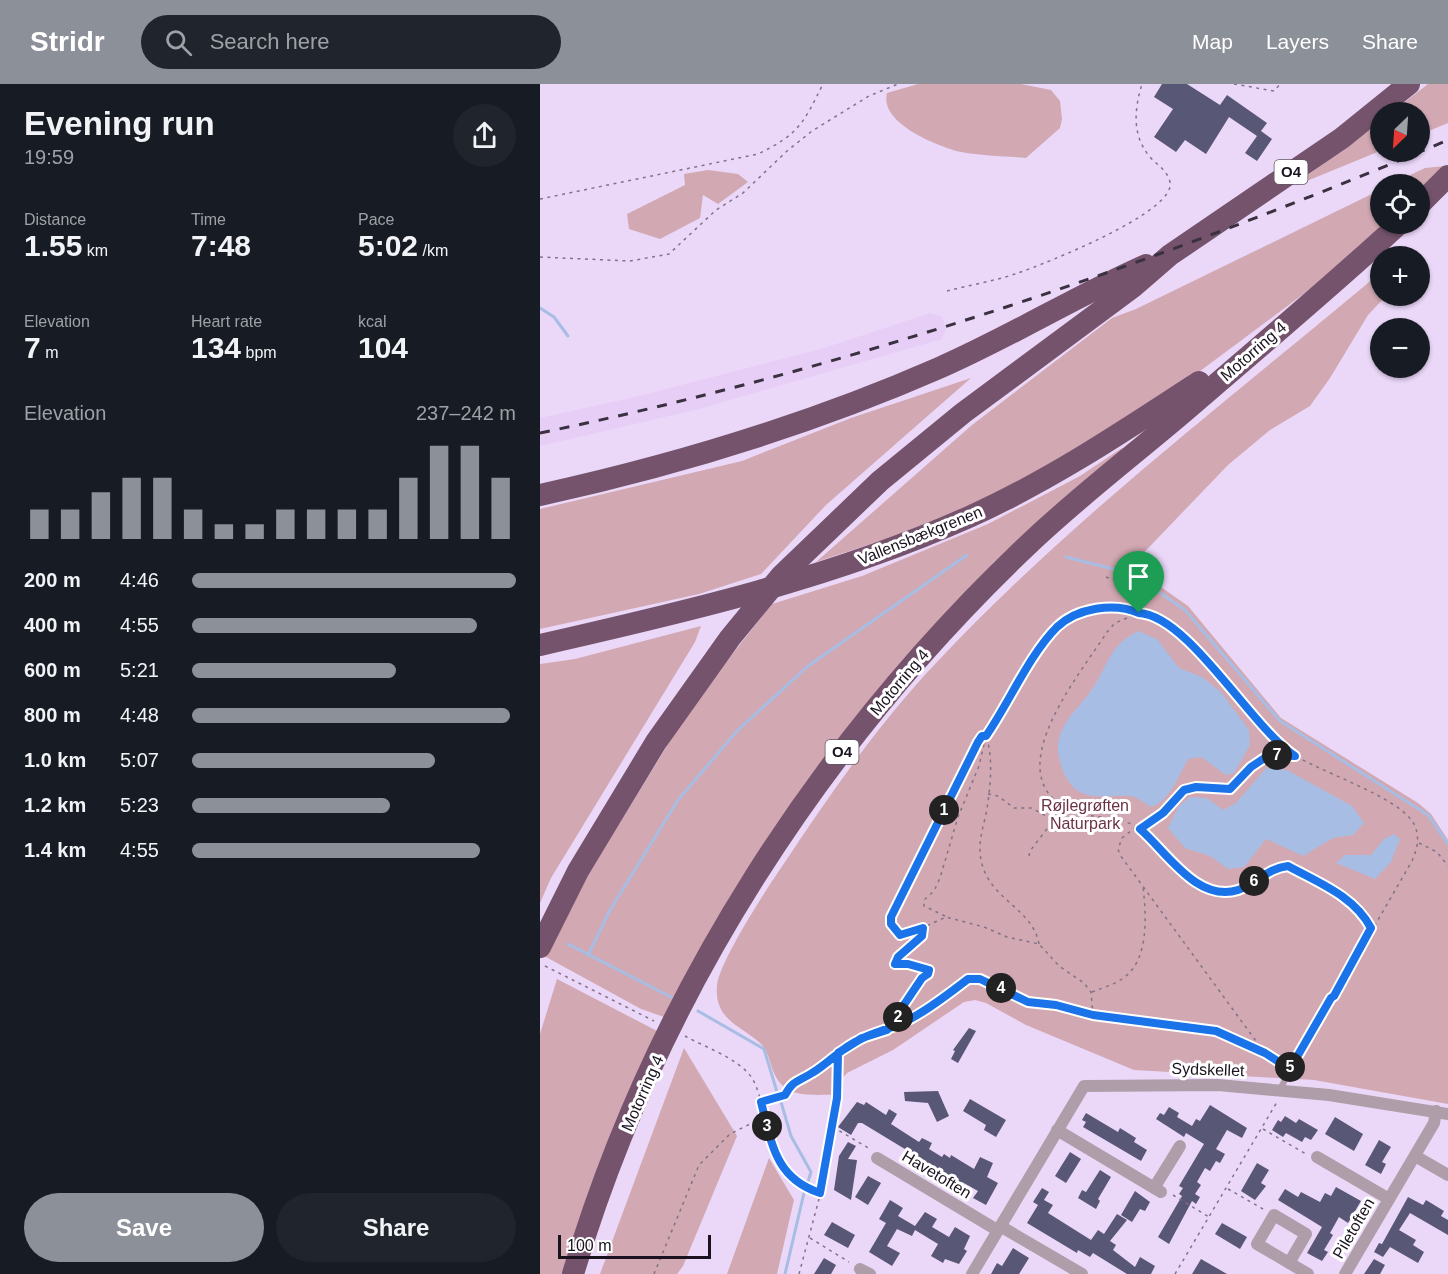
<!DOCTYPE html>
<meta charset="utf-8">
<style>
body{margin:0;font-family:Arial,sans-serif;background:#20242c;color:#f1f3f6;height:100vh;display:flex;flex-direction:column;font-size:22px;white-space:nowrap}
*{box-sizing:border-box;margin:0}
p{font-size:20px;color:#9ea1a6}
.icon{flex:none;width:33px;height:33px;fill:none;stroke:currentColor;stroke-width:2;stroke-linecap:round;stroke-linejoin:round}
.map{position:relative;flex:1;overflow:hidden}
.side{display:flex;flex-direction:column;background:#171b24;width:540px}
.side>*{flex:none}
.needle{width:39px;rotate:205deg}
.buttons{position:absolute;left:830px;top:18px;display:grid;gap:12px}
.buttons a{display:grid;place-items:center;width:60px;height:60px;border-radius:50%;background:#171b24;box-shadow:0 2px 4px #0004;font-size:30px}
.scale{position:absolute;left:18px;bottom:15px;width:153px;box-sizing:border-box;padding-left:6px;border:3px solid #1a131f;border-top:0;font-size:16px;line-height:21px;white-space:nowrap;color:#1a131f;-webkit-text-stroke:4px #fff;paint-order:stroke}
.pin{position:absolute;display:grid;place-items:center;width:51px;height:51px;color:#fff;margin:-62px -26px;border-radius:50% 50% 50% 0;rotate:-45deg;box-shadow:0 0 6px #0007}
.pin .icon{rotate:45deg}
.km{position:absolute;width:30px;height:30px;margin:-15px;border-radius:50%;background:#222;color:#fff;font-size:16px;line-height:30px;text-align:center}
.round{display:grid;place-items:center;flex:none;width:63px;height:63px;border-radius:32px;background:#20242c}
.summary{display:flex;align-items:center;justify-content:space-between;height:102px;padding:0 24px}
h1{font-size:33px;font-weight:800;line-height:45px}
.figures{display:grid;grid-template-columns:repeat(3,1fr);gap:9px;height:102px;padding:6px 24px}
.figures div{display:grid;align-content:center}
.figures b{font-size:30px;font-weight:800}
.figures small{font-size:16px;font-weight:400}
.figures p{font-size:16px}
.chart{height:168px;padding:12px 24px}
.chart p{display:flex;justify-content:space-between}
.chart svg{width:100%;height:108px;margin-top:6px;stroke:#8c9099;stroke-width:6}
.cta{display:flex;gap:12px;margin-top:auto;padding:12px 24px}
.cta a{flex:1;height:69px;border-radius:36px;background:#8c9099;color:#fff;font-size:24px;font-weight:800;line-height:69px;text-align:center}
.cta a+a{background:#20242c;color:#f1f3f6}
ul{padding:0 24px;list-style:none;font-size:20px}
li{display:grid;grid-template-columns:96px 72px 1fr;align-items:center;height:45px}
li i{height:15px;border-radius:8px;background:#8c9099}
header{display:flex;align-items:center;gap:36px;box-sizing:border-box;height:84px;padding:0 30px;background:#8c9099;color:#fff}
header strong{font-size:28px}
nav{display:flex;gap:33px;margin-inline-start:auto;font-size:21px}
.search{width:420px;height:54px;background:#20242c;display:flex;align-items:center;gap:15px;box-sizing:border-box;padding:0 21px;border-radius:33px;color:#9ea1a6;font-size:22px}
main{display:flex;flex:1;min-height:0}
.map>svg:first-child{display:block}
</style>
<header>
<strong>Stridr</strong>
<div class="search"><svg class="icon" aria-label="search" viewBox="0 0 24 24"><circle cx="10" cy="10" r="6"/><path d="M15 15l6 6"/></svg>Search here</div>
<nav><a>Map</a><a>Layers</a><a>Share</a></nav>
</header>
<main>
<section class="side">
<div class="summary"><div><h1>Evening run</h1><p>19:59</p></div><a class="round"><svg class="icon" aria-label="share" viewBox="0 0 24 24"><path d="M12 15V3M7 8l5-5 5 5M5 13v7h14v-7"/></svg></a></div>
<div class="figures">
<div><p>Distance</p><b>1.55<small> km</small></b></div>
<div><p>Time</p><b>7:48</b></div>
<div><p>Pace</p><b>5:02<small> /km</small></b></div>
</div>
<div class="figures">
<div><p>Elevation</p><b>7<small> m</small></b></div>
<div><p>Heart rate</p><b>134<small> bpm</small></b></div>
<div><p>kcal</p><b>104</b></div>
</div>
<div class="chart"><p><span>Elevation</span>237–242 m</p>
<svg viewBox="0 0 160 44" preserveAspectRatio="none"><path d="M5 44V32M15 44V32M25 44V25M35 44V19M45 44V19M55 44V32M65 44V38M75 44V38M85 44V32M95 44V32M105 44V32M115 44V32M125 44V19M135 44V6M145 44V6M155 44V19"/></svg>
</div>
<ul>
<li><b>200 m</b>4:46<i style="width:100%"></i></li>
<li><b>400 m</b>4:55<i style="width:88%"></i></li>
<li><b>600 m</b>5:21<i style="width:63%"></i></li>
<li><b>800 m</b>4:48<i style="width:98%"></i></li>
<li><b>1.0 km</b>5:07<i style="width:75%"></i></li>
<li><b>1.2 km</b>5:23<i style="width:61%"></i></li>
<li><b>1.4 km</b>4:55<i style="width:89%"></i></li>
</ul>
<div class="cta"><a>Save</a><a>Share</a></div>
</section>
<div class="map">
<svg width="908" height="1190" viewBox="0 0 908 1190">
<rect width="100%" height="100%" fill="#ebd8f9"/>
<path fill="#e6cef6" d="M390 229 402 232 406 245 402 255 155 326 0 362V334L95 313 281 265Z"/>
<g fill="#d2a8b2">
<path d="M378 0H481L511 6 520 17 522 35 520 44 486 74C464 72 442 72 421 68 397 62 339 39 347 9Z"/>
<path d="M888 0H908V39L879 51V28H852Z"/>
<path d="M840 38V67L757 101V99Z"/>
<path d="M905 82 879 107V100H851L885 84Z"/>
<path d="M168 86 198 90 208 98 178 120 163 111 160 134 120 155 89 145 87 130 145 101 144 90Z"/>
<path d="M840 106V140H844L785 194 593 337 426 429 276 478 432 341 572 234 596 225Z"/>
<path d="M840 189V212H846L828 231 790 294 770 322 730 346 688 381 591 482 648 522 741 634 878 719 891 730 908 756V1020L774 996 594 986 486 941 446 919 435 916 424 918 353 966 307 989 300 997 295 1011C267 1010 243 1016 232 984 229 975 227 965 219 958 199 941 174 935 177 901 180 876 229 801 245 778 291 709 339 639 397 578 531 435 690 315 840 189Z"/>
<path d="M431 294 286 421 221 490 159 510 0 545V425L202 377 311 334Z"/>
<path d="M582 364 584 367 525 413 453 479 366 575 127 934 101 925 6 873 45 796 152 621 232 520 322 492 448 440 540 392Z"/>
<path d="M161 542 155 558 11 794 0 819V580L35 575Z"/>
<path d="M17 895 119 948 24 1190H0V950Z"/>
<path d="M144 964 197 1052 143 1182 137 1190H60Z"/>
<path d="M229 1074 254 1116 237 1190H187Z"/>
</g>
<g fill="#a8bde3">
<path d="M598 547 617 555 639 584 662 593 681 608 709 646 710 661 694 689 686 691 661 673 648 675C639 691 630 717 611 723 605 719 597 713 590 712 572 710 549 718 533 703 526 695 521 684 519 674 512 641 541 625 556 599 570 575 571 561 598 547Z"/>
<path d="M727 683 747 686 812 722 824 739 813 751 793 754 763 772 726 755 704 783 688 785 670 772 645 764 628 744 639 722 650 713 667 714 683 726 696 719Z"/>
<path d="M854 750 860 755 851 778 835 795 796 779 805 771H831L844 755Z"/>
</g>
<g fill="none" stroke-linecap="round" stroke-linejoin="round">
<g stroke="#a8bde3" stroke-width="3">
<path d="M0 224 14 233 28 252"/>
<path d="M526 473 593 490 645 526 740 637 888 731 908 760"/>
<path d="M28 860 133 914"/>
<path d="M48 871 70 826 138 716 197 647 268 582 427 471"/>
<path d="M158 927 224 965 237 1008"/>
<path d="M241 1018 251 1052 271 1088 267 1101"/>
<path d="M245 1190 264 1109"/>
</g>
</g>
<g fill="#595776">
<path d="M622 0H647L680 21 687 11 727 39 721 47 732 55 717 77 705 69 717 52 689 33 666 70 645 56 636 68 614 53 633 25 614 13Z"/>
<path d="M429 944 436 947 418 979 411 975 415 967 413 966Z"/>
<path d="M398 1007 409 1032 397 1038 388 1019 365 1017 364 1008Z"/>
<path d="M430 1015 466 1036 456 1053 444 1046 446 1041 423 1027Z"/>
<path d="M317 1018 324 1021 326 1018 346 1031 349 1025 357 1030 351 1040 379 1058 382 1054 392 1059 389 1065 402 1073 404 1070 410 1074 411 1071 434 1085 440 1073 453 1079 447 1093 458 1099 446 1121 433 1114 438 1107 422 1098 417 1105 402 1096 406 1090 322 1039H318L311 1051 298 1043Z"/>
<path d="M670 1021 707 1044 702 1054 687 1046 676 1065 685 1070 680 1079 676 1077 670 1087 665 1084 657 1098 661 1101 655 1110 660 1113 656 1120 652 1117 629 1160 618 1153 642 1112 639 1110 643 1104 639 1102 664 1060 646 1049 644 1053 616 1035 620 1029 624 1031 629 1023 639 1029 637 1033 652 1042 656 1035 660 1037Z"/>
<path d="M546 1029 578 1048 580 1044 596 1054 594 1058 607 1066 601 1077 543 1043 546 1038 542 1036Z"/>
<path d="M745 1032 756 1039 759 1035 778 1046 771 1056 765 1053 762 1058 746 1049 743 1053 732 1046 738 1036 741 1038Z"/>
<path d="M795 1033 823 1050 814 1067 785 1050Z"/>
<path d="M839 1056 851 1063 842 1078 846 1080 841 1090 825 1081Z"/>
<path d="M308 1058 316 1062 308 1075 317 1076 311 1116 294 1106 299 1072Z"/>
<path d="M530 1068 541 1075 526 1099 515 1092Z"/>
<path d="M717 1079 729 1086 721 1099 726 1102 715 1116 701 1107Z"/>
<path d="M560 1086 571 1093 558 1115 560 1117 556 1125 538 1114 542 1106 546 1108Z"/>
<path d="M328 1092 341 1099 328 1121 315 1113Z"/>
<path d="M796 1103 821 1117 808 1139 799 1133 790 1149 793 1151 784 1166 788 1168 782 1177 767 1169 782 1143 738 1116 745 1105 758 1113 761 1108 780 1118 785 1109 791 1112Z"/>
<path d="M502 1104 509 1108 504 1116 513 1121 508 1129 551 1156 558 1146 564 1150 577 1130 587 1136 570 1157 576 1161 573 1166 595 1183 600 1173 615 1182 611 1190H587L553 1169 550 1173 538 1166 537 1169 487 1139 498 1121 493 1118Z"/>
<path d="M595 1107 610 1118 605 1127 600 1125 592 1138 581 1131Z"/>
<path d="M868 1113 883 1121 886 1116 904 1127 901 1132 908 1136V1151L870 1129 859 1146 876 1156 873 1161 884 1168 878 1179 850 1163 843 1173 834 1168 839 1159 842 1160Z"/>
<path d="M350 1116 363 1124 358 1132 375 1142 385 1128 397 1135 392 1143 409 1153 415 1143 430 1152 424 1165 427 1167 419 1180 405 1175 403 1179 391 1172 398 1160 375 1146 372 1152 357 1145 347 1162 360 1169 352 1182 329 1168 346 1139 339 1135Z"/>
<path d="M292 1138 315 1151 308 1164 284 1151Z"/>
<path d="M682 1139 707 1153 700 1165 675 1150Z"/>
<path d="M473 1164 489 1174 479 1190H451L457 1179 462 1182Z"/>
<path d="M284 1174 296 1181 291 1190H274Z"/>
<path d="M661 1175 687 1190H652Z"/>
<path d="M834 1175 845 1181 840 1190H824Z"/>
</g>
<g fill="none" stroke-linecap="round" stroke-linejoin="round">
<g stroke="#807389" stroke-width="1.5" stroke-dasharray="3 4.5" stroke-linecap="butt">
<path d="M694 0 734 7 740 0"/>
<path d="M0 115 218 70C259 50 263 40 283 0"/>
<path d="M0 173 90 177 129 170 176 126 203 109 247 67 272 47 329 12 358 0"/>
<path d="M407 207C430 201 455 197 478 189 504 180 637 128 630 98 627 86 618 82 610 73 592 52 594 26 602 0"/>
<path d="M566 493 592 503 599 528"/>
<path d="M448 710 458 712 474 724H491L514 736"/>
<path d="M596 743 582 754 578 765 580 771 724 968"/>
<path d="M600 745 623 729 644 706 656 703 690 705C718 682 712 670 753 672"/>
<path d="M879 759 897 768 908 782"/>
<path d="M489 772 490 767 523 724"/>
<path d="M405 832 384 822V816L394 807 400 794 418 733 439 682 446 652 515 545 522 539 558 524 584 522 598 529"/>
<path d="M499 860C493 825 451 816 442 780 437 762 442 748 446 730 450 708 454 674 446 652H442L361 811 351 840 354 848 365 852 406 833 444 843 467 853 499 860 519 882 544 899 551 908 553 931"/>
<path d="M5 882 114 937"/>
<path d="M797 907 872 777C877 765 880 755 875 742 862 712 771 686 743 664 705 634 648 532 599 529L575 539 567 548C541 589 460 685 524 723 546 736 573 730 595 742 627 759 647 813 690 808 711 805 726 785 748 782 779 799 814 812 831 844"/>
<path d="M552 908C562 904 573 901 582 895 610 877 606 830 603 802"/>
<path d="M348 946 382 894 388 890 389 886 367 880H355L358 873 382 852 383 844"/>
<path d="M145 952C165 963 194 973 209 990 216 998 219 1011 222 1021 232 1061 236 1094 279 1109"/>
<path d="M221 1018 245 1011 251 999 272 989 305 963 372 935 433 893 488 918 553 931 676 947 725 969 744 981"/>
<path d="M293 1043 330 1065"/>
<path d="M723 1045 766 1070"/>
<path d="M688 1105 723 1125"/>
<path d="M633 1111 669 1133"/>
<path d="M270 1154 309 1178"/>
<path d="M114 1190 159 1081 190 1050 218 1036 223 1029"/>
<path d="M259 1190 283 1100 297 1014 298 971"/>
<path d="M635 1190 737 1018"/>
</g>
<path stroke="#af9eaa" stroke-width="6" d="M740 1005 791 914"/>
<g stroke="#af9eaa" stroke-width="12">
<path d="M517 1046 621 1108"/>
<path d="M875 1072 908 1091"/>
<path d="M777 1073 849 1115"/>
<path d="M337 1074 457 1146"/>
<path d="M614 1104 640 1062"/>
<path d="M460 1142 542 1190"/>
<path d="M749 1179 766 1150 734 1131 717 1160 768 1190"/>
<path d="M320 1185 330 1190"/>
<path d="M432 1190 544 1002 678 1001 789 1011 908 1030"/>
<path d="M805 1190 894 1039 896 1027"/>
</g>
<g stroke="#75536c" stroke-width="22">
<path d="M879 121 908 92"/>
<path d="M0 411C136 381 271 340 399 284 470 253 536 212 606 181"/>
<path d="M0 561C145 528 292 494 429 433 511 396 584 347 659 298"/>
<path d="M0 863 38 787 116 658 190 554 241 492 340 397 423 329 593 203 630 171 802 54 869 0"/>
<path d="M33 1190C116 911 281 656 492 457 545 407 604 363 659 315 726 257 794 200 859 140"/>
</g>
<path stroke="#3a3140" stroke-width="3" stroke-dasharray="10 10" stroke-linecap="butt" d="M0 349C309 285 618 179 908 56"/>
</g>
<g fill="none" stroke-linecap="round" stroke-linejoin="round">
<defs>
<path id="route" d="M599 529C574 518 537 524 517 543 489 571 469 619 446 652H442L438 658 351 833V840L360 851 383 844 382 852 358 873 355 880H368L389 886 388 890 382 894 347 946 322 954 298 969 297 1014 280 1109C235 1094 232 1060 221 1018L245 1011C253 996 258 998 272 989 289 979 302 963 321 955 337 947 355 944 372 934 392 923 410 909 428 895H440L488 918 516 921 553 931 676 947 725 969 750 985 791 914 794 912 831 844C814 812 779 799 748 782 728 784 716 800 698 806 657 819 626 767 600 745L623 729 644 706 656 703 690 705 711 683 729 671 755 672C711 643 649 532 599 529"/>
</defs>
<use href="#route" stroke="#fff" stroke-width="12"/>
<use href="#route" stroke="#1a73e8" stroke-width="8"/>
</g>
<g text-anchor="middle" stroke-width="6" stroke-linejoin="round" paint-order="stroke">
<g fill="#fff" stroke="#5f5a62" stroke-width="1.5">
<rect x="734.5" y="76" width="33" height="24" rx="4.5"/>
<rect x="285.5" y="656" width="33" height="24" rx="4.5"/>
</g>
<g font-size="15" font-weight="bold" fill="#1a131f">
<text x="751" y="93">O4</text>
<text x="302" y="673">O4</text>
</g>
<g font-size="16" fill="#1a131f" stroke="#fff">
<text transform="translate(713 267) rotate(-41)" y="6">Motorring 4</text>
<text transform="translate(380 451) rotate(-22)" y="6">Vallensbækgrenen</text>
<text transform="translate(359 598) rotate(-50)" y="6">Motorring 4</text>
<text transform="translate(668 985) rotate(2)" y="6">Sydskellet</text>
<text transform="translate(102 1009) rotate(-66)" y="6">Motorring 4</text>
<text transform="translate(397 1090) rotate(31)" y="6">Havetoften</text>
<text transform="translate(813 1144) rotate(-60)" y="6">Piletoften</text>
</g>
<g font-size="16" fill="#6d3145" stroke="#fff">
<text x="545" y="727">Røjlegrøften<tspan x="545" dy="18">Naturpark</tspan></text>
</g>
</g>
</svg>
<div class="buttons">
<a><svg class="needle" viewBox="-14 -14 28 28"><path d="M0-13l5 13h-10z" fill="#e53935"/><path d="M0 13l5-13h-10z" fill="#9ea1a6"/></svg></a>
<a><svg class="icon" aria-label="locate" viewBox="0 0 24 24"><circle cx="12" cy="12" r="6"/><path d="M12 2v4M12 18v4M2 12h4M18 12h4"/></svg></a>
<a>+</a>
<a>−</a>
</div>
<div class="scale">100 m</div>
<div class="pin" style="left:599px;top:529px;background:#1e9e55"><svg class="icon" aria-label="arrive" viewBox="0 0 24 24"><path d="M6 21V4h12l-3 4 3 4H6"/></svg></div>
<b class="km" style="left:404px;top:726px">1</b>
<b class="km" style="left:358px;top:933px">2</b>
<b class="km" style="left:227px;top:1042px">3</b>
<b class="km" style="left:461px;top:904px">4</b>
<b class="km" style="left:750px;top:983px">5</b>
<b class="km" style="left:714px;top:797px">6</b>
<b class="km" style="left:737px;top:671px">7</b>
</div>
</main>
